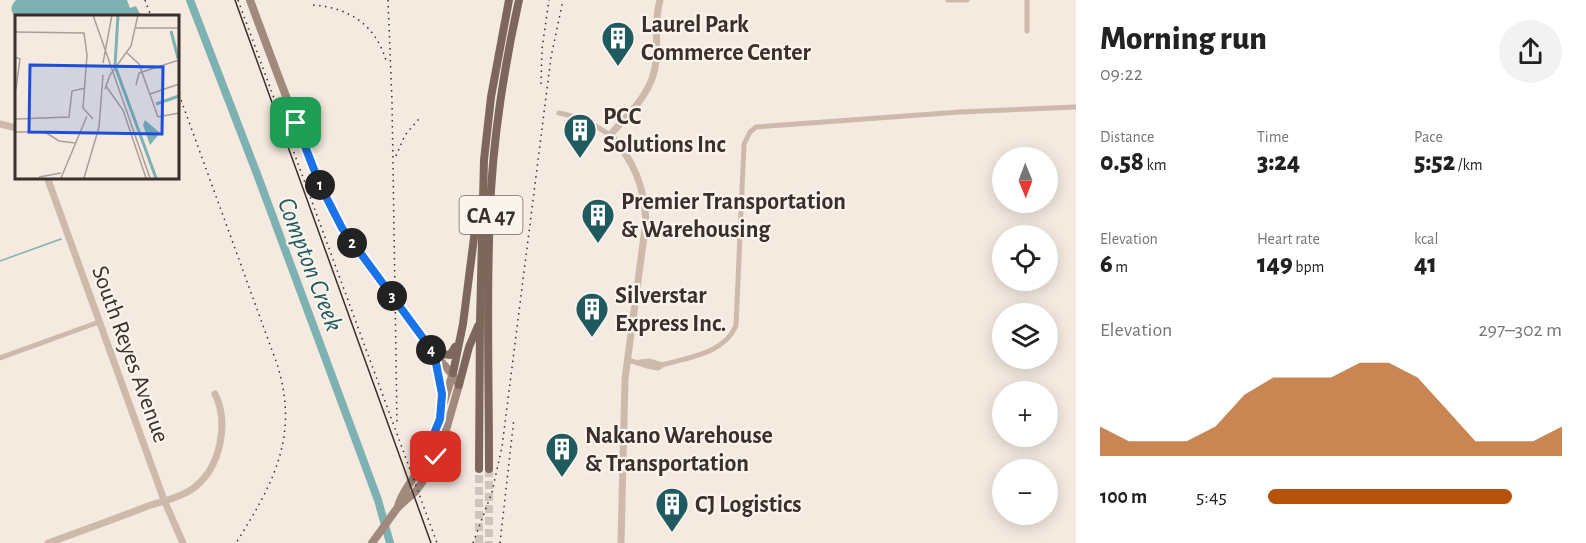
<!DOCTYPE html>
<meta charset="utf-8">
<style>
body{margin:0;font-family:"Alegreya Sans",sans-serif;background:#f2f2f2;color:#222;height:100vh;display:flex;flex-direction:column;font-size:22px;white-space:nowrap}
*{box-sizing:border-box;margin:0}
p{font-size:20px;color:#767676}
.icon{flex:none;width:33px;height:33px;fill:none;stroke:currentColor;stroke-width:2;stroke-linecap:round;stroke-linejoin:round}
.map{position:relative;flex:1;overflow:hidden}
.side{display:flex;flex-direction:column;background:#fff;width:510px}
.side>*{flex:none}
.needle{width:39px;rotate:179deg}
.fabs{position:absolute;left:992px;top:147px;display:grid;gap:12px}
.fabs a{display:grid;place-items:center;width:66px;height:66px;border-radius:50%;background:#fff;box-shadow:0 3px 15px #0003;font-size:30px}
.pin{position:absolute;display:grid;place-items:center;width:51px;height:51px;color:#fff;margin:-26px;border-radius:12px;box-shadow:0 3px 9px #0006}
.km{position:absolute;width:30px;height:30px;margin:-15px;border-radius:50%;background:#222;color:#fff;font-size:16px;line-height:30px;text-align:center}
.round{display:grid;place-items:center;flex:none;width:63px;height:63px;border-radius:32px;background:#f2f2f2}
.overview{display:flex;align-items:center;justify-content:space-between;height:102px;padding:0 24px}
h1{font-size:33px;font-weight:800;line-height:45px}
.stats{display:grid;grid-template-columns:repeat(3,1fr);gap:9px;height:102px;padding:6px 24px}
.stats div{display:grid;align-content:center}
.stats b{font-size:26px;font-weight:800}
.stats small{font-size:16px;font-weight:400}
.stats p{font-size:16px}
.chart{height:168px;padding:12px 24px}
.chart p{display:flex;justify-content:space-between}
.chart svg{width:100%;height:108px;margin-top:6px;fill:#b45309;opacity:.7}
ul{padding:0 24px;list-style:none;font-size:20px}
li{display:grid;grid-template-columns:96px 72px 1fr;align-items:center;height:45px}
li i{height:15px;border-radius:8px;background:#b45309}
main{display:flex;flex:1;min-height:0}
.map>svg:first-child{display:block}
</style>
<main>
<div class="map">
<svg width="1076" height="543" viewBox="0 0 1076 543">
<rect width="100%" height="100%" fill="#f4eae0"/>
<path fill="#7eb1b2" d="M16 0H127L130 8 136 6 141 16 16 17C10 12 10 6 16 0Z"/>
<g fill="none" stroke-linecap="round" stroke-linejoin="round">
<path stroke="#7eb1b2" stroke-width="1.5" d="M0 261 61 239"/>
<path stroke="#7eb1b2" stroke-width="8" d="M190 0 257 174 378 500 390 543"/>
<g stroke="#cfc5bc" stroke-width="8" stroke-dasharray="8 4" stroke-linecap="butt">
<path d="M489 469V543"/>
<path d="M479 543V469"/>
</g>
<g stroke="#cdbaac" stroke-width="5">
<path d="M948 0H967"/>
<path d="M1027 0V31"/>
<path d="M559 113C578 116 594 124 610 135"/>
<path d="M0 358 99 322"/>
<path d="M627 360C638 362 647 367 658 368L662 365C690 357 723 354 736 326L744 144 750 132 756 127 960 112 1076 107"/>
<path d="M640 362 649 361 662 365"/>
</g>
<g stroke="#cdbaac" stroke-width="7">
<path d="M0 124 16 128"/>
<path d="M47 177 164 500 183 543"/>
<path d="M48 543C81 531 115 519 148 506 164 501 182 497 195 487 221 466 229 422 215 394"/>
<path d="M621 543 625 379 646 221C644 186 634 160 610 135 629 114 654 91 656 61 658 40 654 20 660 0"/>
</g>
<g stroke="#a1897d" stroke-width="8">
<path d="M250 0C268 49 286 97 305 145 317 173 326 201 342 228 368 270 401 309 431 349 440 362 451 370 459 385L444 437 427 475 416 491 398 507 372 543"/>
<path d="M434 353 442 389 441 401"/>
<path d="M398 507C401 492 413 481 420 467 434 437 443 405 453 373"/>
</g>
<g stroke="#7d665c" stroke-width="8">
<path d="M434 353 450 355 455 347"/>
<path d="M453 373 463 324 477 214"/>
<path d="M459 385 469 347 478 326"/>
<path d="M479 469 480 321 484 160 491 97 509 0"/>
<path d="M489 469C489 377 486 283 491 190 495 126 505 63 519 0"/>
</g>
<path stroke="#3b2f2b" stroke-width="1.5" d="M235 0 431 543"/>
<g stroke="#3b2f2b" stroke-width="1.5" stroke-dasharray="1.5 4.5" stroke-linecap="butt">
<path d="M145 0 151 16"/>
<path d="M238 0 437 543"/>
<path d="M388 0 392 101 397 423"/>
<path d="M313 5C351 8 377 26 387 64"/>
<path d="M541 84 542 49 549 0"/>
<path d="M177 89 277 364C300 436 273 484 236 543"/>
<path d="M396 156 405 135 419 119"/>
<path d="M473 543 492 492 502 447 551 57 563 0"/>
<path d="M500 543 514 418"/>
</g>
</g>
<g fill="none" stroke-linecap="round" stroke-linejoin="round">
<defs>
<path id="route" d="M296 123 320 185 342 228 434 353 442 394 440 419 426 453 436 457"/>
</defs>
<use href="#route" stroke="#fff" stroke-width="12"/>
<use href="#route" stroke="#1a73e8" stroke-width="8"/>
</g>
<defs>
<symbol id="building-pin" viewBox="-11 -11 22 30"><path d="M0 17L-7.5 6A9.5 9.5 0 1 1 7.5 6Z" fill="#1f5b5e" stroke="#fbf4ed"/><path d="M-4-6H4V6H1V3H-1V6H-4ZM-2.5-4.3h1.7v1.8h-1.7ZM.8-4.3h1.7v1.8H.8ZM-2.5-1h1.7V.8h-1.7ZM.8-1h1.7V.8H.8Z" fill="#fff"/></symbol>
</defs>
<g fill-rule="evenodd">
<use href="#building-pin" x="599" y="19" width="38" height="52"/>
<use href="#building-pin" x="561" y="111" width="38" height="52"/>
<use href="#building-pin" x="579" y="196" width="38" height="52"/>
<use href="#building-pin" x="573" y="290" width="38" height="52"/>
<use href="#building-pin" x="543" y="430" width="38" height="52"/>
<use href="#building-pin" x="653" y="485" width="38" height="52"/>
</g>
<g text-anchor="middle" stroke-width="4.5" stroke-linejoin="round" paint-order="stroke">
<rect fill="#fbf4ed" stroke="#756a65" stroke-width="1.5" x="459.5" y="196" width="63" height="38" rx="4.5"/>
<g font-size="22" font-weight="bold" fill="#3b2f2b">
<text x="491" y="223">CA 47</text>
</g>
<g font-size="24" font-weight="bold" fill="#3b2f2b" stroke="#fbf4ed" text-anchor="start">
<text x="641" y="32">Laurel Park<tspan x="641" dy="28">Commerce Center</tspan></text>
<text x="603" y="124">PCC<tspan x="603" dy="28">Solutions Inc</tspan></text>
<text x="621" y="209">Premier Transportation<tspan x="621" dy="28">&amp; Warehousing</tspan></text>
<text x="615" y="303">Silverstar<tspan x="615" dy="28">Express Inc.</tspan></text>
<text x="585" y="443">Nakano Warehouse<tspan x="585" dy="28">&amp; Transportation</tspan></text>
<text x="695" y="512">CJ Logistics</text>
</g>
<g font-size="24" fill="#3b2f2b" stroke="#fbf4ed">
<text transform="translate(131 354) rotate(70)" y="8">South Reyes Avenue</text>
</g>
<g font-size="26" font-style="italic" fill="#1f5b5e" stroke="#fbf4ed">
<text transform="translate(311 264) rotate(69)" y="9">Compton Creek</text>
</g>
</g>
<g transform="translate(15 15)">
<rect width="164" height="164" fill="#f4eae0"/>
<path d="M130 105 145 118 135 130 128 110Z" fill="#7eb1b2"/>
<path fill="none" stroke="#7eb1b2" stroke-width="3" d="M103 0 100 51 141 163M156 16 163 43M141 89 164 81"/>
<path fill="none" stroke="#aa9f98" stroke-width="1.5" d="M78 0 135 163M121 13H164M0 17 69 18 72 40 68 93 78 104M112 38 124 49 143 102 164 98M0 42 5 44 1 74M88 48 97 0M121 70 124 58 164 45M91 71 108 95 131 163M90 74 95 60 116 31 123 0M135 79 164 69M1 104 54 102 57 76 70 73M0 117H30L44 126 60 128M24 162 46 158M46 163 72 101M69 163 84 112 88 60"/>
<path fill="#1d4ed8" fill-opacity="0.15" stroke="#1d4ed8" stroke-width="3" d="M15 50 148 52 147 119 14 117Z"/>
<rect width="164" height="164" fill="none" stroke="#3b2f2b" stroke-width="3"/>
</g>
</svg>
<div class="fabs">
<a><svg class="needle" viewBox="-14 -14 28 28"><path d="M0-13l5 13h-10z" fill="#e53935"/><path d="M0 13l5-13h-10z" fill="#767676"/></svg></a>
<a><svg class="icon" aria-label="locate" viewBox="0 0 24 24"><circle cx="12" cy="12" r="6"/><path d="M12 2v4M12 18v4M2 12h4M18 12h4"/></svg></a>
<a><svg class="icon" aria-label="layers" viewBox="0 0 24 24"><path d="M12 4l9 5-9 5-9-5zM3 14l9 5 9-5"/></svg></a>
<a>+</a>
<a>−</a>
</div>
<div class="pin" style="left:296px;top:123px;background:#1e9e55"><svg class="icon" aria-label="arrive" viewBox="0 0 24 24"><path d="M6 21V4h12l-3 4 3 4H6"/></svg></div>
<div class="pin" style="left:436px;top:457px;background:#d93025"><svg class="icon" aria-label="check" viewBox="0 0 24 24"><path d="M5 12l5 5 9-10"/></svg></div>
<b class="km" style="left:320px;top:185px">1</b>
<b class="km" style="left:352px;top:243px">2</b>
<b class="km" style="left:392px;top:296px">3</b>
<b class="km" style="left:431px;top:350px">4</b>
</div>
<section class="side">
<div class="overview"><div><h1>Morning run</h1><p>09:22</p></div><a class="round"><svg class="icon" aria-label="share" viewBox="0 0 24 24"><path d="M12 15V3M7 8l5-5 5 5M5 13v7h14v-7"/></svg></a></div>
<div class="stats">
<div><p>Distance</p><b>0.58<small> km</small></b></div>
<div><p>Time</p><b>3:24</b></div>
<div><p>Pace</p><b>5:52<small> /km</small></b></div>
</div>
<div class="stats">
<div><p>Elevation</p><b>6<small> m</small></b></div>
<div><p>Heart rate</p><b>149<small> bpm</small></b></div>
<div><p>kcal</p><b>41</b></div>
</div>
<div class="chart"><p><span>Elevation</span>297–302 m</p>
<svg viewBox="0 0 160 44" preserveAspectRatio="none"><path d="M0 44V32L10 38L20 38L30 38L40 32L50 19L60 12L70 12L80 12L90 6L100 6L110 12L120 25L130 38L140 38L150 38L160 32V44z"/></svg>
</div>
<ul>
<li><b>100 m</b>5:45<i style="width:83%"></i></li>
</ul>
</section>
</main>
